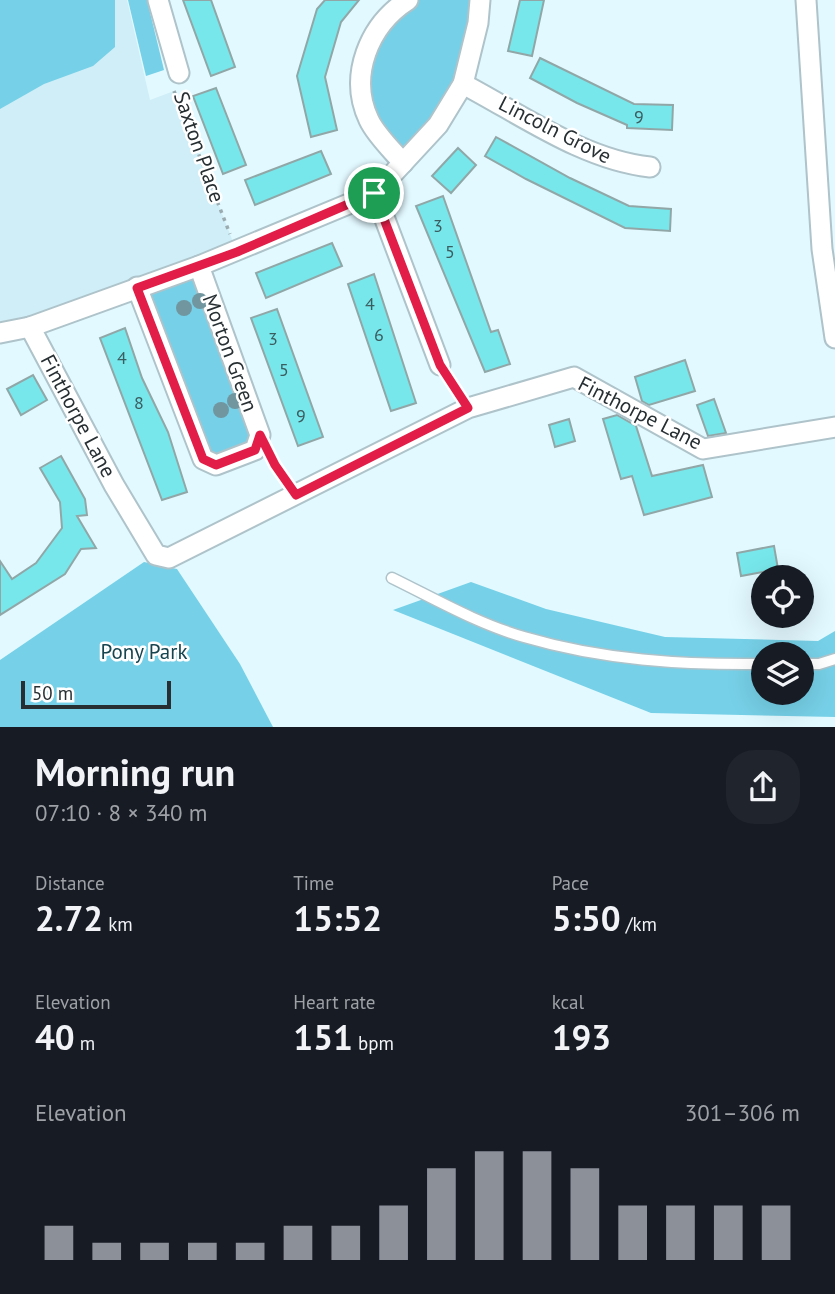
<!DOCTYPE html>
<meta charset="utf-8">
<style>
body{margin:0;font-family:"PT Sans",sans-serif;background:#20242c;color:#f1f3f6;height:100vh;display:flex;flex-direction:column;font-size:26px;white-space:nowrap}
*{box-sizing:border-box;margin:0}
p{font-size:23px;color:#9ea1a6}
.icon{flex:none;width:38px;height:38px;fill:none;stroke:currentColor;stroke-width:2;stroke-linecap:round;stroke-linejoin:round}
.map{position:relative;height:727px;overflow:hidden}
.panel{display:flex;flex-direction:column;background:#171b24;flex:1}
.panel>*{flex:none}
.fabs{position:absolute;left:751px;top:565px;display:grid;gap:14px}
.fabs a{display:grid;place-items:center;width:63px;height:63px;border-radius:50%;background:#171b24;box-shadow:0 7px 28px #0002;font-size:35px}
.scale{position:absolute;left:21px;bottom:18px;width:150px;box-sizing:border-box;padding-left:7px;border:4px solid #272f32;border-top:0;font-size:19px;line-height:24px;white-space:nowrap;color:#272f32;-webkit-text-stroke:5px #fff;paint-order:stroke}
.pin{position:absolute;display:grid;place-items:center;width:60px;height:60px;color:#fff;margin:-30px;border:4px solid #fff;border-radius:50%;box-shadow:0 2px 7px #0007}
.round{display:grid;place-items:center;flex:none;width:74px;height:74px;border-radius:28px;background:#20242c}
.overview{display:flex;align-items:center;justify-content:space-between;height:119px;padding:0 35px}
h1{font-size:38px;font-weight:600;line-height:52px}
.stats{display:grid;grid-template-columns:repeat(3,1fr);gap:10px;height:119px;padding:7px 35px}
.stats div{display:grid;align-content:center}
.stats b{font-size:35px;font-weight:600}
.stats small{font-size:19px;font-weight:400}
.stats p{font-size:19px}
.chart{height:196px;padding:14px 35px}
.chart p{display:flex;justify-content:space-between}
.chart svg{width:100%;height:126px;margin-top:7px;stroke:#8c9099;stroke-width:6}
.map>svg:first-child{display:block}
</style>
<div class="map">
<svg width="835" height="727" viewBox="0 0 835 727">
<rect width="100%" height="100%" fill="#e2f9ff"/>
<path fill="#cfeef7" d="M0 0H127L150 100 174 91 237 252 0 333Z"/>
<g fill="#76d0e7" fill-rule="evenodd">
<path d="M0 0H115V47L93 66 44 84 0 109Z"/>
<path d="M128 0H147L164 70 146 76Z"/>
<path d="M408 0H480L463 84 403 163 369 122 361 72Z"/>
<path d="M199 266 260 435 216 465 137 287Z"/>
<path d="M144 562 177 569 240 664 273 727H0V660Z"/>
<path d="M471 582 546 609 665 637 818 641 835 631V717L651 713 393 610ZM763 654H802V693H763Z"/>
</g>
<g fill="#77e7eb" stroke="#91a7a7" stroke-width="2">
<path d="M183 0H211L235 67 211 76Z"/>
<path d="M325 0H359L341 22 325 77 337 130 311 137 297 76 317 9Z"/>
<path d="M520 0H544L532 56 508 51Z"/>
<path d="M540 58 634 104 673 105 672 130 627 128V125L577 103 530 78Z"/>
<path d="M216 88 246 165 223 174 193 96Z"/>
<path d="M496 137 570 178 629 206 671 209 670 231 625 228 526 179 485 156Z"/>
<path d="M458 148 476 165 451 193 432 176Z"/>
<path d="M321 151 331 174 255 205 245 180Z"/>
<path d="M443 196 491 332 498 330 510 364 485 372 416 206Z"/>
<path d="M332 243 342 266 266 298 256 273Z"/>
<path d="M374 274 416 403 391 411 348 284Z"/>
<path d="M277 309 323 437 298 446 251 318Z"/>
<path d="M125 328 142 378 168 432 187 492 162 500 100 338Z"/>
<path d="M685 360 695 391 649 405 642 401 635 377Z"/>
<path d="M33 375 47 400 21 415 7 389Z"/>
<path d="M714 399 726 433 708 436 697 405Z"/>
<path d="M617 415 636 426 652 476 703 465 712 497 644 515 632 476 621 479 603 419Z"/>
<path d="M569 419 575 441 555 447 549 425Z"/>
<path d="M61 456 85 499 87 515 77 516 96 548 81 549 65 574 0 615V561L12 579 36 563 62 528 60 502 40 468Z"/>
<path d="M774 546 778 569 741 576 737 553Z"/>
</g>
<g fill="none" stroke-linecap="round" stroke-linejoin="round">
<defs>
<g id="service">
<path d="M392 578C435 599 478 624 524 637 602 660 682 665 763 664"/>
<path d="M802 664H819L835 659"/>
</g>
<g id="minor">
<path d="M158 0 179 73"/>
<path d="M806 0 822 249 835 338"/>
<path d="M463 84C522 115 584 160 650 167"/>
<path d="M403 163C392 150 376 135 369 120 348 76 369 25 408 0"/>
<path d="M375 193 440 365"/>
<path d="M137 287 203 459 216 465 255 450 260 435 199 266"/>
<path d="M30 327 114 485 156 555 169 558 468 408 574 377 703 449 835 427"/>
<path d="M0 333 30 327 199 266 375 193 438 125 463 84 478 23 480 0"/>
</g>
</defs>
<use href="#service" stroke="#aec3ca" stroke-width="13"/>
<use href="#minor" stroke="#aec3ca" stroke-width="23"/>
<g stroke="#9bacb1" stroke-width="3.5" stroke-dasharray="3.5 5" stroke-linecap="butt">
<path d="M174 91 230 234"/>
<path d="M272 459 285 479"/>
</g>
<use href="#service" stroke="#fff" stroke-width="10"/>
<use href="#minor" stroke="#fff" stroke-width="19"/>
</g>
<g fill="#72969f">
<circle cx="200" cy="301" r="8"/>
<circle cx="184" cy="308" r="8"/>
<circle cx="235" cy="401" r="8"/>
<circle cx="221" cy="410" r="8"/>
</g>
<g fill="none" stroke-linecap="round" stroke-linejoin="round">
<defs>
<path id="route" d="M374 193 440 365 468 408 296 495 275 465 260 435 255 450 216 465 203 459 137 288 237 252Z"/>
</defs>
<use href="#route" stroke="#fff" stroke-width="14"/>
<use href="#route" stroke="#e11d48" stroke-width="9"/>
</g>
<g text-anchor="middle" stroke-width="5" stroke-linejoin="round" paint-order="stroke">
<g font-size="18" fill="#3b5d60">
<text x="639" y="123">9</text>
<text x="438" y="232">3</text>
<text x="450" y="258">5</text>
<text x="370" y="310">4</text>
<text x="379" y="341">6</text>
<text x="273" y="345">3</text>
<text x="122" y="364">4</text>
<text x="284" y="376">5</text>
<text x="139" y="409">8</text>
<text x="301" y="422">9</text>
</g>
<g font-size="21" fill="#272f32" stroke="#fff">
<text transform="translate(555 130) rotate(27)" y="7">Lincoln Grove</text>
<text transform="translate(199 147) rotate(71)" y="7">Saxton Place</text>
<text transform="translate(230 353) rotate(70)" y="7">Morton Green</text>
<text transform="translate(640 413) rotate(27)" y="7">Finthorpe Lane</text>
<text transform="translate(78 416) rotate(62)" y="7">Finthorpe Lane</text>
</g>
<g font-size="21" fill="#164550" stroke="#fff">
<text x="144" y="659">Pony Park</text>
</g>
</g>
</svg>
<div class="fabs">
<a><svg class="icon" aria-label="locate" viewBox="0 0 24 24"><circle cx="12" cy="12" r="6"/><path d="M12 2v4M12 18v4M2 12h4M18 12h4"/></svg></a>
<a><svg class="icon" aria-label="layers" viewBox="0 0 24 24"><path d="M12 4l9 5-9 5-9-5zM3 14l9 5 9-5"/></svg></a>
</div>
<div class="scale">50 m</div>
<div class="pin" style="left:374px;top:193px;background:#1e9e55"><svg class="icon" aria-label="arrive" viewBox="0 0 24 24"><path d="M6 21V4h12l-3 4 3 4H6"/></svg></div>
</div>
<section class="panel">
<div class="overview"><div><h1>Morning run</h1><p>07:10 · 8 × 340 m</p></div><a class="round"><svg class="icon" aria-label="share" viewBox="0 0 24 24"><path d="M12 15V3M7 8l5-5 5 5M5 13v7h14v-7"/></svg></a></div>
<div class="stats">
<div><p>Distance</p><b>2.72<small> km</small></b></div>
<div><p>Time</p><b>15:52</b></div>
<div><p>Pace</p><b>5:50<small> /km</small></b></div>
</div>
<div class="stats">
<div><p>Elevation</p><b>40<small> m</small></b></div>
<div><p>Heart rate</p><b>151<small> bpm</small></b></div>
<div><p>kcal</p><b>193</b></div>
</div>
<div class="chart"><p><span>Elevation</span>301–306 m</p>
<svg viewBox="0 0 160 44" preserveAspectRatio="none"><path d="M5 44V32M15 44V38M25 44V38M35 44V38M45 44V38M55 44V32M65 44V32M75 44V25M85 44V12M95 44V6M105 44V6M115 44V12M125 44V25M135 44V25M145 44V25M155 44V25"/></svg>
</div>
</section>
